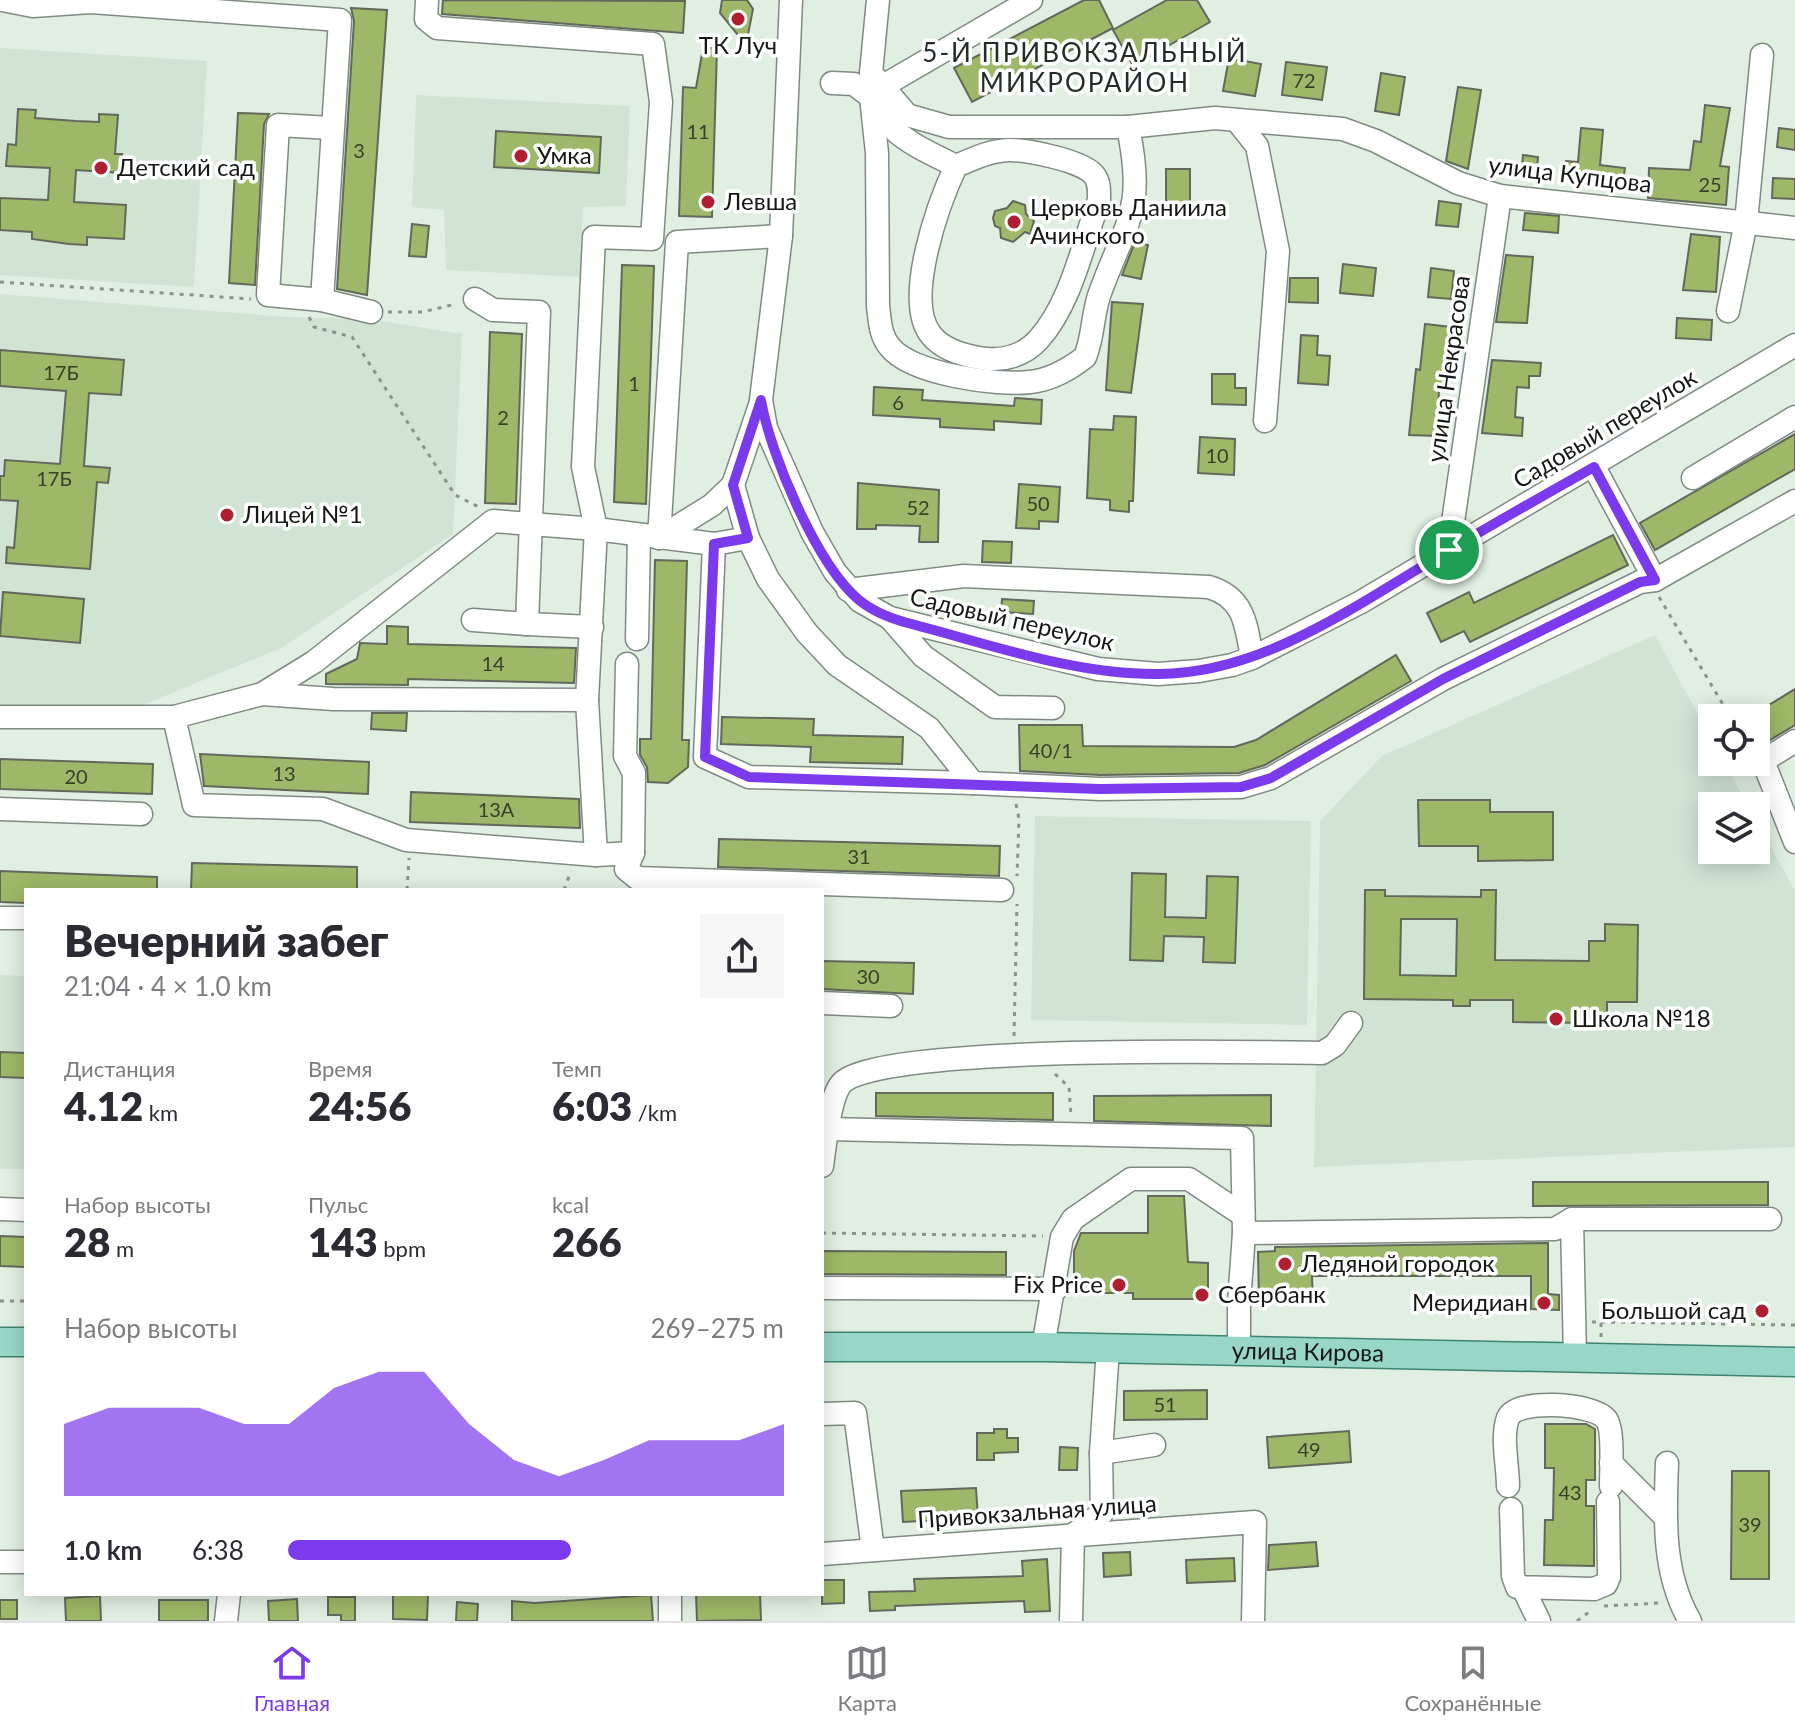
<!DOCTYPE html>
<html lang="ru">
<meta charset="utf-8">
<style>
body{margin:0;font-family:Lato,sans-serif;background:#f7f7f7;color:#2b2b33;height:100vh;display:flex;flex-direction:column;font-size:30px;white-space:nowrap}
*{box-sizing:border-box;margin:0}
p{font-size:26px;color:#7c7c81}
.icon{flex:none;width:44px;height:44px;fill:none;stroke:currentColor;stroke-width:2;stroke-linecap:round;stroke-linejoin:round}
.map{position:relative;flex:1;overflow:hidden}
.panel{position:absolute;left:24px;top:888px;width:800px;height:708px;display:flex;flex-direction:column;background:#fff;border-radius:0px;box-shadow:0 4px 20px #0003}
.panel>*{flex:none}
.buttons{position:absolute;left:1698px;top:704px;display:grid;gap:16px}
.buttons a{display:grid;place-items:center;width:72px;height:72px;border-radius:0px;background:#fff;box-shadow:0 4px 20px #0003;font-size:40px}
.pin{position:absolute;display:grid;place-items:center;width:68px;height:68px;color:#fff;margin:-34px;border:4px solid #fff;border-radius:50%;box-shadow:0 2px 8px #0007}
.round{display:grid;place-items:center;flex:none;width:84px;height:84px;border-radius:0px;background:#f7f7f7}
.head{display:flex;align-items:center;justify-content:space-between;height:136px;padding:0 40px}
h1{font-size:44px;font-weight:800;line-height:60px}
.metrics{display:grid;grid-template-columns:repeat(3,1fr);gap:12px;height:136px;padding:8px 40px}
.metrics div{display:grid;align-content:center}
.metrics b{font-size:40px;font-weight:800}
.metrics small{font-size:22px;font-weight:400}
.metrics p{font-size:22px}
.chart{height:224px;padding:16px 40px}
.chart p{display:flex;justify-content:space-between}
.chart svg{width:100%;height:144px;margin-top:8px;fill:#7c3aed;opacity:.7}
ul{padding:0 40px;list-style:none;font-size:26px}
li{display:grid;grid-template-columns:128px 96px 1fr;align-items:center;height:60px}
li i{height:20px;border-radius:10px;background:#7c3aed}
.dock{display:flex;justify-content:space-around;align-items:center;height:112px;border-top:2px solid #e1e1e2;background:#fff;font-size:22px;color:#7c7c81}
.dock a{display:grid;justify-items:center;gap:4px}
.dock .selected{color:#7c3aed}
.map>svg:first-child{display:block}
</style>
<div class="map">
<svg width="1795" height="1621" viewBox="0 0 1795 1621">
<rect width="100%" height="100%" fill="#e1efe3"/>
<g fill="#d1e4d4">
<path d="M0 48 207 61 194 287 0 275Z"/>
<path d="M416 95 630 106 626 206 583 207 580 277 446 270 444 210 412 207Z"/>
<path d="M0 294 286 317 369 319 462 334 453 534 283 647 136 708 0 709Z"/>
<path d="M1655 635 1712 740V762H1724L1748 806H1712V850H1756V820L1795 891V1147L1314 1167 1320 821 1382 756Z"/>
<path d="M1035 816 1311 821 1307 1025 1031 1020Z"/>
<path d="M0 975 26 976V1169H0Z"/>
</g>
<g fill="#9db868" stroke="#63685b" stroke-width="2" fill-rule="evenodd">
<path d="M443 0 685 1 683 33 442 14Z"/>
<path d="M722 0H747L753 9 746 45 720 13Z"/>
<path d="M1084 0H1099L1113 28 972 102 954 68Z"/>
<path d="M1167 0H1197L1210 22 1133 66 1113 30Z"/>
<path d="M351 8 387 10 367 295 337 289 354 21Z"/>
<path d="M703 48H717L712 217 679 216 683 87 696 88Z"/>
<path d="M1229 58 1261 64 1255 96 1223 91Z"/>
<path d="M1286 62 1327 67 1322 100 1282 95Z"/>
<path d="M1381 73 1405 77 1399 115 1375 111Z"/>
<path d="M1458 87 1481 90 1468 169 1446 161Z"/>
<path d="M1705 105 1730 108 1720 166 1729 167 1726 205 1648 198 1649 168 1690 170 1694 141 1701 142Z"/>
<path d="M18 109 36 110 35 118 76 121 99 122V114L118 115 115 154H122L121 173 76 170 74 202 126 205 124 239 87 237V245L69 244 32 239V232L0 230V198L48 200 50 168 6 166 8 144 16 145Z"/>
<path d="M238 113 269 114 264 124 255 285 229 283Z"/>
<path d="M1581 128 1603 130 1600 165 1625 168 1622 187 1564 180 1566 161 1578 162Z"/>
<path d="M1779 128 1795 130V150L1777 147Z"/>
<path d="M496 131 601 137 599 173 494 167Z"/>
<path d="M1523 155 1538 157 1536 179 1521 177Z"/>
<rect x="1166" y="169" width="24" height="39"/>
<path d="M1773 178 1795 179V199L1772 198Z"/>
<path d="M1013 201 1025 205 1026 214 1034 221 1030 234 1025 232 1013 242 1001 238 1000 228 995 226 993 218 995 211 1007 208Z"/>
<path d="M1439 201 1461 204 1458 227 1436 225Z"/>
<path d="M1525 213 1559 216 1558 233 1523 230Z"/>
<path d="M412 224 429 226 426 257 409 256Z"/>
<path d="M1691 234 1720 237 1716 292 1683 290Z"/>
<path d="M1135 242 1148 245 1141 279 1122 275Z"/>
<path d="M1506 255 1533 257 1527 323 1496 322Z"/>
<path d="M1343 264 1376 268 1373 296 1340 293Z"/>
<path d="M622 265 654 266 646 504 614 502Z"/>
<path d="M1431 268 1454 271 1451 299 1428 297Z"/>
<path d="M1290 278H1318V303L1289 302Z"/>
<path d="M1112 302 1143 304 1131 393 1106 390Z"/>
<path d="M1677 318 1712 320 1711 340 1676 338Z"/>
<path d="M1425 324 1451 327 1445 391 1439 390 1437 436 1409 435 1416 369 1420 370Z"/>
<path d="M490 332 522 334 516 504 485 503Z"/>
<path d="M1301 335 1318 336 1317 355 1330 356 1328 385 1298 383Z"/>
<path d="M0 350 124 360 121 395 89 393 84 466 110 468 108 483 97 482 90 569 6 563 7 547 14 548 18 501 0 500V476H4L5 460 60 464 66 391 0 386Z"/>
<path d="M1492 360 1541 363 1540 376H1529V388L1517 387 1515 417 1523 418 1522 436 1482 433Z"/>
<path d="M1212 374H1235V388H1246V405L1212 404Z"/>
<path d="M874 387 923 390 922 400 1014 406 1015 398 1042 400 1041 424 994 421V430L940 427V419L873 415Z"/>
<path d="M1114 416 1136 417 1133 501H1129V512L1110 510V500L1087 498 1090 429 1113 430Z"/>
<path d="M1795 434V469L1655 550 1640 523Z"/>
<path d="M1200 437 1235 439 1234 475 1198 473Z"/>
<path d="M858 483 939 490 938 542H919L920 526 876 525V529H857Z"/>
<path d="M1019 484 1060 487 1058 522 1039 521V529L1016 528Z"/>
<path d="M1613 535 1628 565 1470 642 1464 631 1441 642 1427 613 1469 592 1474 603Z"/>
<path d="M983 541 1012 542 1011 563 982 562Z"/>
<path d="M655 560 687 561 682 740H689L688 767 668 783 648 782 647 767 640 755V739H651Z"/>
<path d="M3 592 84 599 80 643 0 636Z"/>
<path d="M1002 599 1034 601 1033 614 1001 612Z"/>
<path d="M387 626 408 627V644L576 648 574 683 408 679V685L326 684V674L357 659 360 643 387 644Z"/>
<path d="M1396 655 1411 681 1265 765 1239 773 1100 775 1020 771 1019 725H1082L1083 746 1234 747 1256 740Z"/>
<path d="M1795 689V725L1765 743 1756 740V713Z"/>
<path d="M372 713H407L406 731 371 729Z"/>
<path d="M722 717 814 719 813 735 903 737 902 764 810 762 811 747 721 744Z"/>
<path d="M200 754 369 762 368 794 204 786Z"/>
<path d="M0 759 153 764 152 794 0 789Z"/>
<path d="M411 792 579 799 580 828 410 822Z"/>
<path d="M1418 800H1490V812H1553V860L1478 861V846H1419Z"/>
<path d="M719 839 1000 846 999 876 718 867Z"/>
<path d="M192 863 357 867V890H191Z"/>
<path d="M0 871 157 877V890H26V903L0 902Z"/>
<path d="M1132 873 1166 874 1165 917 1206 918 1207 876 1238 877 1235 963 1203 962 1204 937 1164 936 1163 961 1130 960Z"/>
<path d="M1365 890H1385V896L1481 897V890H1496L1495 960 1589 961V941H1605V924L1638 925 1637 1002H1607V1015H1599V1023L1513 1022V1000H1470V1006H1453V1000L1364 999ZM1401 919H1457L1456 976 1400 975Z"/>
<path d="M822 961 914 963 913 994 822 989Z"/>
<path d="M0 1052 26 1053V1078L0 1077Z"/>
<path d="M876 1093H1053V1120L876 1116Z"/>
<path d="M1271 1095V1126L1094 1121V1096Z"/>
<path d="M1533 1182H1768V1205L1533 1206Z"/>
<path d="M1148 1196H1184L1188 1262 1208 1263V1299H1133V1293H1074V1251L1081 1233H1148Z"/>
<path d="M0 1236 26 1237V1267L0 1266Z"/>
<path d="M1548 1243V1294L1559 1295V1310L1531 1309V1276H1312L1313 1300 1259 1301 1258 1252 1275 1251V1247Z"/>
<path d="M822 1251 1006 1252V1275L822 1274Z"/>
<path d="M1207 1390V1419L1124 1420V1391Z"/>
<path d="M1545 1424H1586L1595 1429V1480H1586V1506H1594V1566L1544 1565 1545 1520H1553L1554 1468H1545Z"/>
<path d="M994 1429H1007V1438H1018V1452L994 1453V1460H977V1433H994Z"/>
<path d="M1349 1431 1351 1462 1269 1468 1267 1437Z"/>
<path d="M1060 1447 1078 1448 1077 1470H1059Z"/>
<path d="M1732 1471H1769V1579H1731Z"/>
<path d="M976 1488 978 1518 903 1522 901 1491Z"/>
<path d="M1316 1542 1318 1566 1268 1570 1269 1545Z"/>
<path d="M1130 1552 1131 1575 1104 1577 1103 1553Z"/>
<path d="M1234 1558 1235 1581 1187 1583 1186 1560Z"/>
<path d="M1047 1559 1050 1611 1025 1612 1024 1601 895 1606V1610L870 1611 869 1592 915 1591 914 1579 1023 1576 1022 1561Z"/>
<path d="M822 1580H844V1603L822 1604Z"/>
<path d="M696 1594H760L761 1620 697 1621Z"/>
<path d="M393 1595H428L427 1620 393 1619Z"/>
<path d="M651 1595 653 1621H512V1601L535 1603Z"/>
<path d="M100 1596 101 1621H66L65 1598Z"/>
<path d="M328 1597H355V1621H341V1615H328Z"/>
<path d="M297 1599 298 1621H269L268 1601Z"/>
<rect x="0" y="1600" width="17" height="19"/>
<rect x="159" y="1600" width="49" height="21"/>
<path d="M457 1602 478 1604 477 1621H456Z"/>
</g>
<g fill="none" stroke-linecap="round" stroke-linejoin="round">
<defs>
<g id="minor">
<path d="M2 0 33 6 91 2 340 20 322 300 268 295 278 125 331 128"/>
<path d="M791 0 781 236 761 400 766 428 812 532 835 572 860 601 890 618 1098 669 1158 674 1199 671 1232 665 1252 658 1361 602 1795 345"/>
<path d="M878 0 871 73 907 115 949 127H1128L1215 118 1343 129 1376 141 1458 183 1500 196 1795 228"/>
<path d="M871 73C871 129 912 144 956 166 939 202 903 300 931 335 942 349 962 355 979 358 1002 362 1024 356 1039 339 1071 303 1083 244 1099 200 1099 191 1100 183 1094 175 1083 161 1029 150 1010 150 991 150 973 159 956 166"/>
<path d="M832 83 854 84 871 97 877 153 878 306C880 321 880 336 890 347 911 374 997 386 1030 382 1051 380 1068 370 1085 357 1094 336 1092 312 1101 290 1128 218 1145 209 1128 127"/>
<path d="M883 86 1031 0"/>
<path d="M1237 121 1257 146 1278 251 1265 421"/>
<path d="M322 300 371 312"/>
<path d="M1728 311 1746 222 1762 55"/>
<path d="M760 405 733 485 748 538 714 544 596 529 587 700 596 855 633 853 626 869 637 878 1002 890"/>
<path d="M1693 478 1795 417"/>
<path d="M659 538 677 242 781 236"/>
<path d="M659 538 712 505 733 485"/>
<path d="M748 538 768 579 807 633 837 665 929 728 973 783 1100 789 1241 787 1271 778 1443 679 1640 582 1655 580 1594 467"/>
<path d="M714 544 705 757 749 777 973 783"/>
<path d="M1449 550 1500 196"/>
<path d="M1655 580 1795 501"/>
<path d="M848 590 964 576 1209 587C1245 598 1246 625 1252 658"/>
<path d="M890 618 923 656 995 707 1053 708"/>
<path d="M473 620 527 624 539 312 493 310 475 299"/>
<path d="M527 624 592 627"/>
<path d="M637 639 639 535"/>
<path d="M627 664 625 756 634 773 633 853"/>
<path d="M262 694 333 699 587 700"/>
<path d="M0 717H174L262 694 314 662 493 521 596 529 583 467 594 237 652 239 661 102 653 44 437 28 426 19 427 0"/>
<path d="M174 717 194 805 323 809 406 840 596 855"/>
<path d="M1756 754 1763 761 1795 842"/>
<path d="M1763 761 1795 741"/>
<path d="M0 809 141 814"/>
<path d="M0 918H26"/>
<path d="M822 1003 891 1006"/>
<path d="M827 1129 1242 1138 1244 1233 1239 1303V1350"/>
<path d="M822 1166C825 1146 829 1099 841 1084 873 1044 1255 1052 1322 1053L1335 1045 1351 1023"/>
<path d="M0 1209 26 1210"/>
<path d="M1572 1219H1770"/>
<path d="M1244 1233 1555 1229 1572 1219 1575 1358"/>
<path d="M822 1288 1056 1289"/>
<path d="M1043 1347 1062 1237 1073 1219 1131 1179H1189L1243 1215"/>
<path d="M822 1414 855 1413 873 1550"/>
<path d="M1101 1453 1154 1445"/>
<path d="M1611 1463 1665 1517"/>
<path d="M1667 1463C1665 1516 1662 1573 1690 1621"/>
<path d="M1508 1486C1508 1467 1501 1436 1508 1418 1516 1398 1593 1403 1606 1419 1614 1429 1611 1471 1611 1486"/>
<path d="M1511 1509 1513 1576 1517 1587 1594 1589 1606 1584 1609 1577 1608 1502"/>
<path d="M822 1554 1255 1522 1253 1621"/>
<path d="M0 1562H26"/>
<path d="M1524 1590 1539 1621"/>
<path d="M226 1621 229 1594"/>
<path d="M670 1621V1594"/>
<path d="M1071 1621 1073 1535 1102 1513 1101 1453 1108 1348"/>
</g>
<g id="major">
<path d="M0 1342H26"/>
<path id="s1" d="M822 1347H1043L1795 1362"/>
</g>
</defs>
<use href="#minor" stroke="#7f8b81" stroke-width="25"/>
<use href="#major" stroke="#3d8371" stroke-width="31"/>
<g stroke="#89938a" stroke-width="3" stroke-dasharray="4 6" stroke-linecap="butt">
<path d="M0 282 251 299"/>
<path d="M388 312H422L456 304"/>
<path d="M309 317 314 327 352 337 455 495 481 508"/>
<path d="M1659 597 1731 718"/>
<path d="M1016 804 1019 819 1017 876"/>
<path d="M407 890 409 858"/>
<path d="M564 890 571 871"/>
<path d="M1014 1036 1017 904"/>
<path d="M1055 1074 1069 1087 1071 1116"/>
<path d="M822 1233 1043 1236"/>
<path d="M0 1301H26"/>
<path d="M1592 1322H1601V1338"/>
<path d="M1601 1322 1795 1325"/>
<path d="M1604 1606 1660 1603"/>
<path d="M1577 1621 1593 1609"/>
</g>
<use href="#minor" stroke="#fff" stroke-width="22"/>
<use href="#major" stroke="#98d7c8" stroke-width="28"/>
</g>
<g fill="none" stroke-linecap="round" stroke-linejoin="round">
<defs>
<path id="route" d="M761 400C770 454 817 565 859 600 872 611 887 617 904 622 986 643 1073 675 1159 674 1263 673 1355 606 1441 555 1491 525 1543 496 1594 467L1655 580 1640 582 1443 679 1271 778 1241 787 1100 789 749 777 705 757 714 544 748 538 733 485Z"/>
</defs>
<use href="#route" stroke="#fff" stroke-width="16"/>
<use href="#route" stroke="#7c3aed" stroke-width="10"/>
</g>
<g fill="#b11e2f" stroke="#fff" stroke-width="3">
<circle cx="738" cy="19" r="8"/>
<circle cx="521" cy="156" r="8"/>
<circle cx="101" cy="168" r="8"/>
<circle cx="708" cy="202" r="8"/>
<circle cx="1014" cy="222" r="8"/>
<circle cx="227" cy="515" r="8"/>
<circle cx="1556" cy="1019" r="8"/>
<circle cx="1285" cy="1264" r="8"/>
<circle cx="1119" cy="1285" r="8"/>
<circle cx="1202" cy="1295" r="8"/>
<circle cx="1544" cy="1303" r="8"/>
<circle cx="1762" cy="1311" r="8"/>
</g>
<g text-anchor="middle" stroke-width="7" stroke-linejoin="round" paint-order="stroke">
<g font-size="20" fill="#37412a">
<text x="1304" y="88">72</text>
<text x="698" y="139">11</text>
<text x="359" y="158">3</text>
<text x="1710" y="192">25</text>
<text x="61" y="380">17Б</text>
<text x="634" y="391">1</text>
<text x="898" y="410">6</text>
<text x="503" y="425">2</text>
<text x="1217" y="463">10</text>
<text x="54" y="486">17Б</text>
<text x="1038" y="511">50</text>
<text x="918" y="515">52</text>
<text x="493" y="671">14</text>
<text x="1051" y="758">40/1</text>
<text x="284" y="781">13</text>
<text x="76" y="784">20</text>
<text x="496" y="817">13А</text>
<text x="859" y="864">31</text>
<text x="868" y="984">30</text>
<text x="1165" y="1412">51</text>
<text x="1309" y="1457">49</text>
<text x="1570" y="1500">43</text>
<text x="1750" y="1532">39</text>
</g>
<g font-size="24" fill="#151915" stroke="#fff" text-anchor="start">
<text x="738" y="54" text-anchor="middle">ТК Луч</text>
<text x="537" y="164">Умка</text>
<text x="117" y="176">Детский сад</text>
<text x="724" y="210">Левша</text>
<text x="1030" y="216">Церковь Даниила<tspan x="1030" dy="28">Ачинского</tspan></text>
<text x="243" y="523">Лицей №1</text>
<text x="1572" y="1027">Школа №18</text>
<text x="1301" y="1272">Ледяной городок</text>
<text x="1103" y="1293" text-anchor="end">Fix Price</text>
<text x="1218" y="1303">Сбербанк</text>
<text x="1528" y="1311" text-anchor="end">Меридиан</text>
<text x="1746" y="1319" text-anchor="end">Большой сад</text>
</g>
<g font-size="24" fill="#151915" stroke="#fff">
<text transform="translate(1570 175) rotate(7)" y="8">улица Купцова</text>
<text transform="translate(1449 369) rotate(-82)" y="8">улица Некрасова</text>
<text transform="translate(1605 429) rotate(-31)" y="8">Садовый переулок</text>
<text transform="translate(1012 620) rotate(13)" y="8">Садовый переулок</text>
<text dy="8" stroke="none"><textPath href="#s1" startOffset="486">улица Кирова</textPath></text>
<text transform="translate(1037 1512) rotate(-4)" y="8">Привокзальная улица</text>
</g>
<g font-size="26" letter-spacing="2" fill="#232d25" stroke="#fff">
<text x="1085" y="62">5-Й ПРИВОКЗАЛЬНЫЙ<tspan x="1085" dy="30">МИКРОРАЙОН</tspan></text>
</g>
</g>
</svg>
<div class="buttons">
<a><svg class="icon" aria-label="locate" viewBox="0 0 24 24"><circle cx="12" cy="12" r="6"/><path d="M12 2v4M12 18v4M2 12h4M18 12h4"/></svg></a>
<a><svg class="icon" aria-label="layers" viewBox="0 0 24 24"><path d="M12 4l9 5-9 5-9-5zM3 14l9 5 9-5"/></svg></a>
</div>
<div class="pin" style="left:1449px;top:550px;background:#1e9e55"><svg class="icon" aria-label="arrive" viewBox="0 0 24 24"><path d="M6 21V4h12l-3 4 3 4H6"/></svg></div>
<section class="panel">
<div class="head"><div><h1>Вечерний забег</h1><p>21:04 · 4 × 1.0 km</p></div><a class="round"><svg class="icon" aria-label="share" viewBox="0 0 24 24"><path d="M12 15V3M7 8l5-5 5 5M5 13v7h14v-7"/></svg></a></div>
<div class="metrics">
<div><p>Дистанция</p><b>4.12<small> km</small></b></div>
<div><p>Время</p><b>24:56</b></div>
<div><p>Темп</p><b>6:03<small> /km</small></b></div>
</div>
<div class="metrics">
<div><p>Набор высоты</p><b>28<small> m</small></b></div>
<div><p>Пульс</p><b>143<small> bpm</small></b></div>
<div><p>kcal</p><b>266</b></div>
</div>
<div class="chart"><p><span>Набор высоты</span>269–275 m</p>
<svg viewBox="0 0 160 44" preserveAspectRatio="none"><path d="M0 44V22L10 17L20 17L30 17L40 22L50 22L60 11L70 6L80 6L90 22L100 33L110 38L120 33L130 27L140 27L150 27L160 22V44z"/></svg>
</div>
<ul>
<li><b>1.0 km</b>6:38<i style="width:57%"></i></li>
</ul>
</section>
</div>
<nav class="dock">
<a class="selected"><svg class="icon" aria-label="home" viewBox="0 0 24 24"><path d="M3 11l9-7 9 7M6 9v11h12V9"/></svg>Главная</a>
<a><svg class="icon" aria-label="map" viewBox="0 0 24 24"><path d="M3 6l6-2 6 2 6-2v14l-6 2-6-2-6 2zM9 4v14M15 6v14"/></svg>Карта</a>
<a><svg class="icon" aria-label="saved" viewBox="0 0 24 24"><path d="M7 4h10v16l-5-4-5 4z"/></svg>Сохранённые</a>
</nav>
